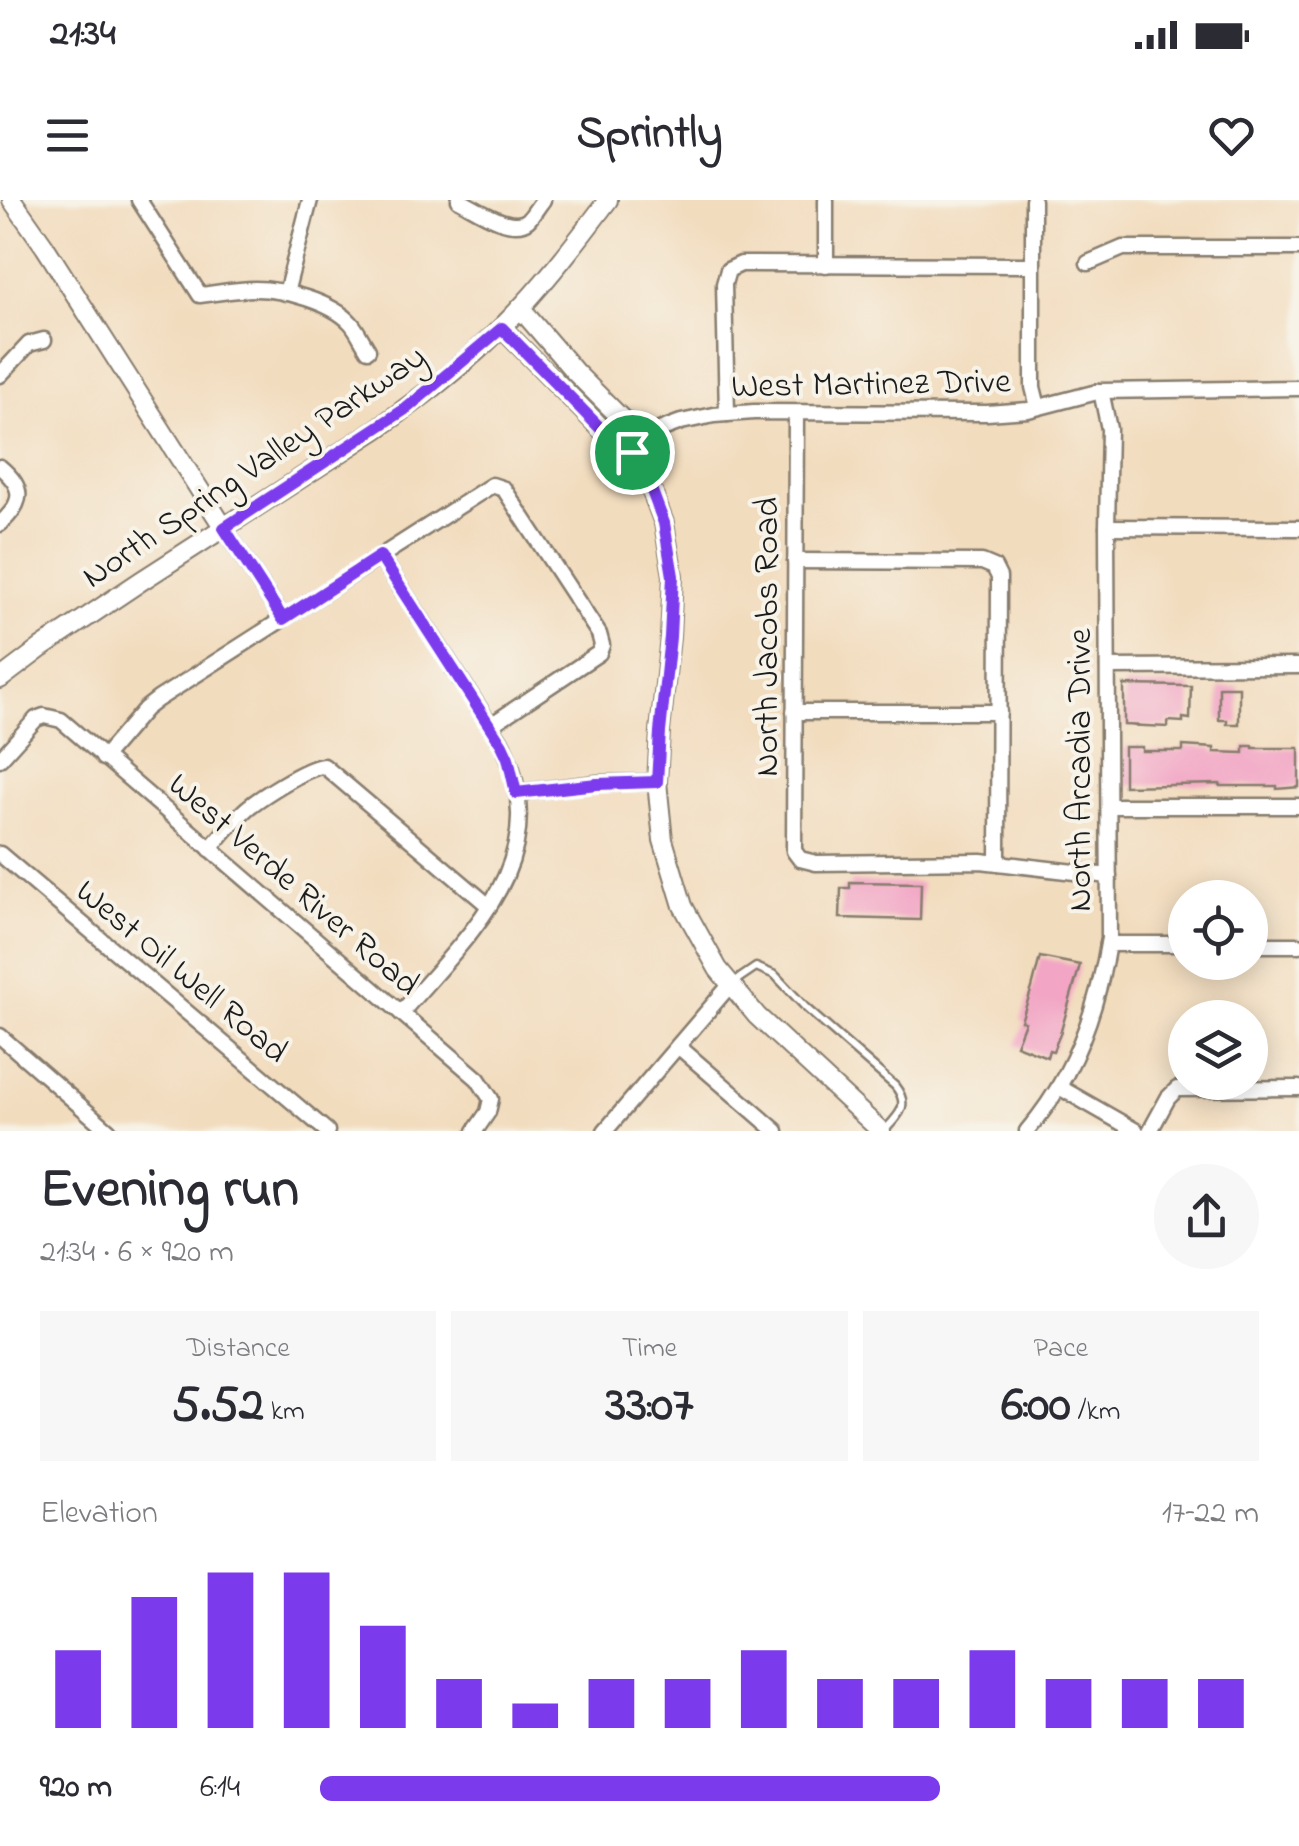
<!DOCTYPE html>
<meta charset="utf-8">
<style>
body{margin:0;font-family:"Indie Flower",sans-serif;background:#f7f7f7;color:#2b2b33;height:100vh;display:flex;flex-direction:column;font-size:38px;white-space:nowrap}
*{box-sizing:border-box;margin:0}
p{font-size:32px;color:#7c7c81}
.icon{flex:none;width:55px;height:55px;fill:none;stroke:currentColor;stroke-width:2;stroke-linecap:round;stroke-linejoin:round}
.map{position:relative;height:931px;overflow:hidden}
.side{display:flex;flex-direction:column;background:#fff;flex:1}
.side>*{flex:none}
.controls{position:absolute;left:1168px;top:680px;display:grid;gap:20px}
.controls a{display:grid;place-items:center;width:100px;height:100px;border-radius:50%;background:#fff;box-shadow:0 5px 25px #0003;font-size:50px}
.pin{position:absolute;display:grid;place-items:center;width:85px;height:85px;color:#fff;margin:-42px;border:5px solid #fff;border-radius:50%;box-shadow:0 2px 10px #0007}
.round{display:grid;place-items:center;flex:none;width:105px;height:105px;border-radius:52px;background:#f7f7f7}
.head{display:flex;align-items:center;justify-content:space-between;height:170px;padding:0 40px}
h1{font-size:55px;font-weight:800;line-height:75px}
.stats{display:grid;grid-template-columns:repeat(3,1fr);gap:15px;height:170px;padding:10px 40px}
.stats div{display:grid;align-content:center;border-radius:0px;background:#f7f7f7;text-align:center}
.stats b{font-size:50px;font-weight:800}
.stats small{font-size:28px;font-weight:400}
.stats p{font-size:28px}
.chart{height:280px;padding:20px 40px}
.chart p{display:flex;justify-content:space-between}
.chart svg{width:100%;height:180px;margin-top:10px;stroke:#7c3aed;stroke-width:6}
ul{padding:0 40px;list-style:none;font-size:32px}
li{display:grid;grid-template-columns:160px 120px 1fr;align-items:center;height:75px}
li i{height:25px;border-radius:12px;background:#7c3aed}
.status{display:flex;justify-content:space-between;align-items:center;height:70px;padding:0 50px;background:#fff;direction:ltr}
.status svg{height:28px;fill:currentColor}
header{display:flex;justify-content:space-between;align-items:center;height:130px;padding:0 40px;background:#fff;font-size:45px;font-weight:800}
.map>svg:first-child{display:block}
</style>
<div class="status"><b>21:34</b><svg viewBox="0 0 49 12"><path d="M0 12V9h3v3zM5 12V6h3v6zM10 12V3h3v9zM15 12V0h3v12zM26 1h20v11H26zM47 4h2v5h-2z"/></svg></div>
<header><svg class="icon" aria-label="menu" viewBox="0 0 24 24"><path d="M4 6h16M4 12h16M4 18h16"/></svg>Sprintly<svg class="icon" aria-label="heart" viewBox="0 0 24 24"><path d="M12 20l-8-8c-3-5 5-10 8-4 3-6 11-1 8 4z"/></svg></header>
<div class="map">
<svg width="1299" height="931" viewBox="0 0 1299 931">
<rect width="100%" height="100%" fill="#f7f3e8"/>
<filter id="ink" filterUnits="userSpaceOnUse"><feTurbulence type="fractalNoise" baseFrequency=".01" numOctaves="2"/><feDisplacementMap in="SourceGraphic" scale="20" xChannelSelector="R" yChannelSelector="G"/><feConvolveMatrix kernelMatrix="1 2 1 2 8 2 1 2 1" color-interpolation-filters="sRGB"/></filter>
<filter id="wash" filterUnits="userSpaceOnUse"><feTurbulence type="fractalNoise" baseFrequency=".0048" numOctaves="4" result="noise"/><feDisplacementMap in="SourceGraphic" scale="40" xChannelSelector="R" yChannelSelector="G"/><feGaussianBlur stdDeviation="2.25" result="paint"/><feColorMatrix in="noise" values="0 0 0 0 0 0 0 0 0 0 0 0 0 0 0 0 0 1.4 0 .05"/><feComposite in="paint" operator="in"/></filter>
<g filter="url(#wash)">
<rect width="100%" height="100%" fill="#f2dcbe"/>
<g id="blocks">
<g fill="#f2a5c4">
<path d="M1124 485 1191 486 1190 519 1183 518V522L1168 521V527L1124 525Z"/>
<path d="M1219 487H1239V524H1227V520H1219Z"/>
<path d="M1183 546 1214 548V552L1244 553V546H1253V548H1299V587L1277 589V586H1220V584L1124 586V547H1142V551H1183Z"/>
<path d="M850 682 921 683 920 720 840 718 841 688H850Z"/>
<path d="M1040 757 1080 765 1060 834 1053 851 1049 850 1047 857 1016 845 1025 822 1021 821 1032 788Z"/>
</g>
</g>
</g>
<g filter="url(#ink)">
<use href="#blocks" fill-opacity="0" stroke="#877c6d" stroke-width="2.5"/>
<g fill="none" stroke-linecap="round" stroke-linejoin="round">
<defs>
<path id="service" d="M731 784 756 767 775 775 807 809 895 886C910 905 900 914 885 930"/>
<g id="minor">
<path d="M139 0 200 95C218 93 237 89 255 89 283 89 332 102 351 123 358 131 362 141 368 150"/>
<path d="M459 0C475 8 512 34 528 20 533 15 538 6 543 0"/>
<path d="M1033 0V187L1038 207"/>
<path d="M1088 63 1123 48H1299"/>
<path d="M826 65V0"/>
<path d="M286 93 310 0"/>
<path d="M0 175 29 144 44 140"/>
<path d="M796 213 794 651 800 659 816 663 981 661 1109 676"/>
<path d="M727 214 724 84 728 70 741 64 1033 65"/>
<path d="M631 252 657 231 681 222 714 215 754 212 987 213 1028 210 1101 191 1299 188"/>
<path d="M0 267C25 288 24 302 0 324"/>
<path d="M1107 327 1299 328"/>
<path d="M224 328 283 419"/>
<path d="M380 356 503 545C555 662 470 732 401 813"/>
<path d="M795 361 982 362 994 367 999 377 998 663"/>
<path d="M1108 467 1299 466"/>
<path d="M794 512H999"/>
<path d="M103 558 145 509 158 499 492 285 504 289 599 434 602 445 599 453 491 525"/>
<path d="M0 559 36 519 44 516 61 520 478 879 491 899 488 912 475 931"/>
<path d="M516 593 597 583 657 582"/>
<path d="M1109 606H1299"/>
<path d="M210 649C220 637 230 624 242 613 255 600 308 566 324 566L489 706"/>
<path d="M0 654 327 931"/>
<path d="M1108 744H1185"/>
<path d="M1250 745H1299"/>
<path d="M0 836 109 931"/>
<path d="M678 846 776 931"/>
<path d="M1059 887 1136 931"/>
<path d="M605 931 730 785"/>
<path d="M1027 931C1074 877 1098 807 1109 738L1107 327 1109 229 1101 191"/>
<path d="M1150 931 1168 898 1177 889 1299 888"/>
</g>
<g id="tertiary">
<path d="M12 0 45 47 224 328"/>
<path d="M520 108 575 172 626 223 631 252 647 279 664 323 673 376 670 437 660 531 657 582 663 640 683 706 718 769 757 816 881 931"/>
<path d="M502 128 606 234 631 252"/>
<path d="M0 479 41 448 141 381 377 229C421 198 466 164 503 126 542 87 575 44 608 0"/>
</g>
</defs>
<use href="#service" stroke="#877c6d" stroke-width="11"/>
<use href="#minor" stroke="#877c6d" stroke-width="19"/>
<use href="#tertiary" stroke="#877c6d" stroke-width="22"/>
<use href="#service" stroke="#fff" stroke-width="6"/>
<use href="#minor" stroke="#fff" stroke-width="14"/>
<use href="#tertiary" stroke="#fff" stroke-width="18"/>
</g>
</g>
<g fill="none" stroke-linecap="round" stroke-linejoin="round" filter="url(#ink)">
<defs>
<path id="route" d="M502 128 606 234 632 252 647 278 664 323 673 376 670 437 660 532 657 582 597 584 516 593 508 558 502 545 380 356 283 419 224 328 407 208Z"/>
</defs>
<use href="#route" stroke="#fff" stroke-width="20"/>
<use href="#route" stroke="#7c3aed" stroke-width="12"/>
</g>
<g text-anchor="middle" stroke-width="8" stroke-linejoin="round" paint-order="stroke">
<g font-size="35" fill="#1c1c1c" stroke="#f7f3e8">
<text transform="translate(871 182) rotate(-1)" y="12">West Martinez Drive</text>
<text transform="translate(253 265) rotate(-34)" y="12">North Spring Valley Parkway</text>
<text transform="translate(765 437) rotate(-90)" y="12">North Jacobs Road</text>
<text transform="translate(1078 570) rotate(-90)" y="12">North Arcadia Drive</text>
<text transform="translate(295 683) rotate(41)" y="12">West Verde River Road</text>
<text transform="translate(183 770) rotate(40)" y="12">West Oil Well Road</text>
</g>
</g>
</svg>
<div class="controls">
<a><svg class="icon" aria-label="locate" viewBox="0 0 24 24"><circle cx="12" cy="12" r="6"/><path d="M12 2v4M12 18v4M2 12h4M18 12h4"/></svg></a>
<a><svg class="icon" aria-label="layers" viewBox="0 0 24 24"><path d="M12 4l9 5-9 5-9-5zM3 14l9 5 9-5"/></svg></a>
</div>
<div class="pin" style="left:632px;top:252px;background:#1e9e55"><svg class="icon" aria-label="arrive" viewBox="0 0 24 24"><path d="M6 21V4h12l-3 4 3 4H6"/></svg></div>
</div>
<section class="side">
<div class="head"><div><h1>Evening run</h1><p>21:34 · 6 × 920 m</p></div><a class="round"><svg class="icon" aria-label="share" viewBox="0 0 24 24"><path d="M12 15V3M7 8l5-5 5 5M5 13v7h14v-7"/></svg></a></div>
<div class="stats">
<div><p>Distance</p><b>5.52<small> km</small></b></div>
<div><p>Time</p><b>33:07</b></div>
<div><p>Pace</p><b>6:00<small> /km</small></b></div>
</div>
<div class="chart"><p><span>Elevation</span>17–22 m</p>
<svg viewBox="0 0 160 44" preserveAspectRatio="none"><path d="M5 44V25M15 44V12M25 44V6M35 44V6M45 44V19M55 44V32M65 44V38M75 44V32M85 44V32M95 44V25M105 44V32M115 44V32M125 44V25M135 44V32M145 44V32M155 44V32"/></svg>
</div>
<ul>
<li><b>920 m</b>6:14<i style="width:66%"></i></li>
</ul>
</section>
